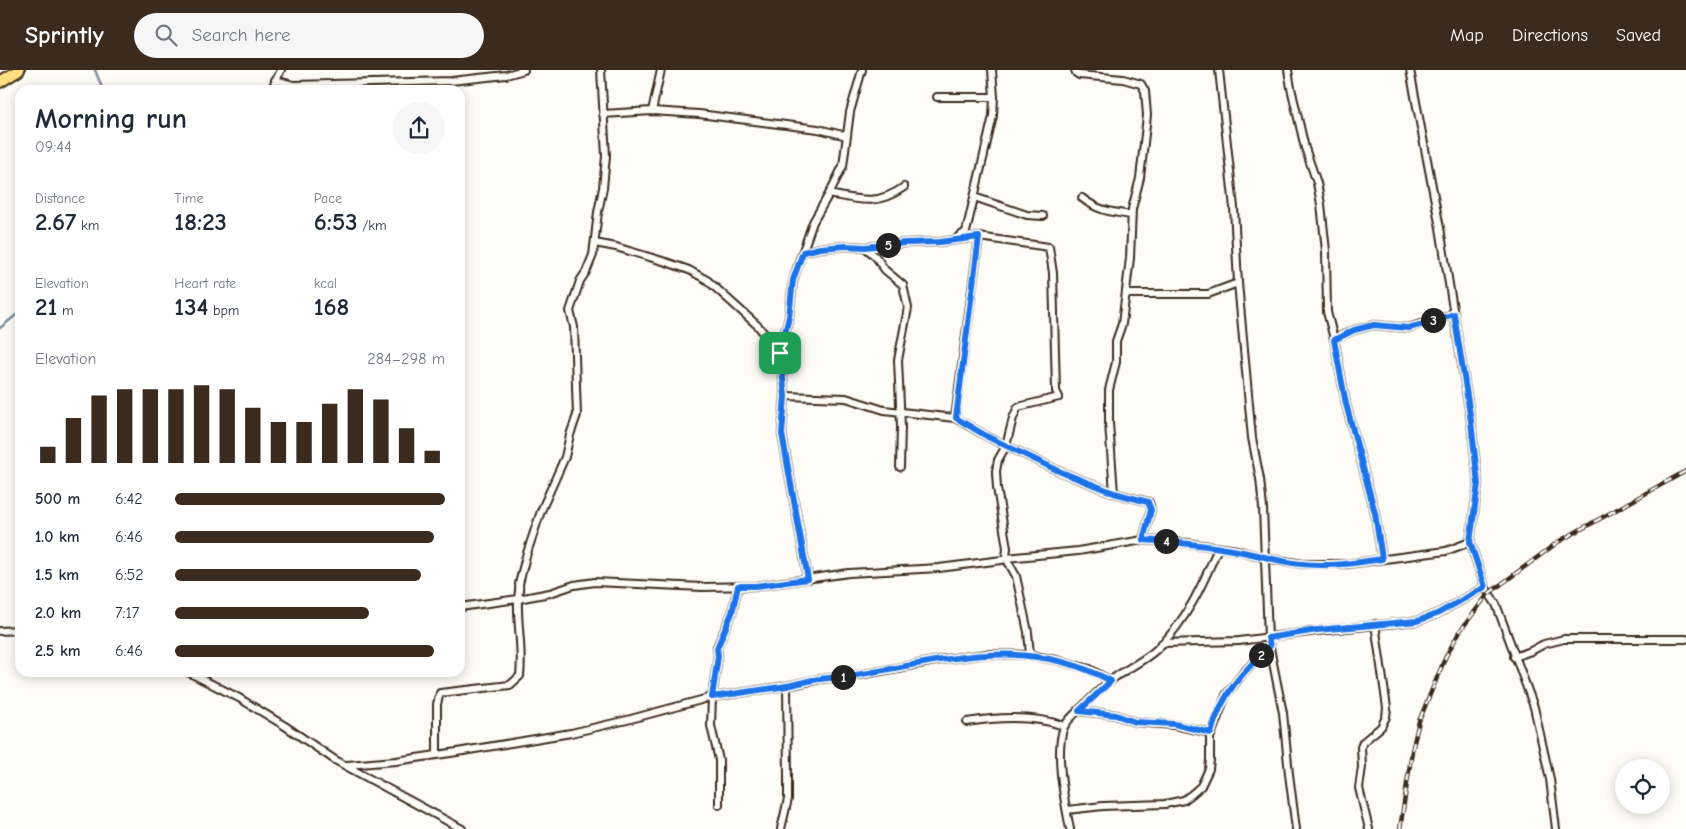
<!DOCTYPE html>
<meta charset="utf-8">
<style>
body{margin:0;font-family:"Comic Neue",sans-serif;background:#f6f6f7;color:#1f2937;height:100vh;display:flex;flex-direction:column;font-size:19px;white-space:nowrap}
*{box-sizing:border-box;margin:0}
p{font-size:16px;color:#747a83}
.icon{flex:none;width:28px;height:28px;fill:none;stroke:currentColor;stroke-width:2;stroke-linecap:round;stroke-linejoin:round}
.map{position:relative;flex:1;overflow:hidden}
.details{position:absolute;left:15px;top:15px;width:450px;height:592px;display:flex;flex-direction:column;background:#fff;border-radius:15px;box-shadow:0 2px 12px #0003}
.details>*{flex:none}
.fabs{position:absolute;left:1615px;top:689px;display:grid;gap:10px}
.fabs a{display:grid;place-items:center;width:55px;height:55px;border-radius:50%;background:#fff;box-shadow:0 2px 12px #0003;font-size:25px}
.pin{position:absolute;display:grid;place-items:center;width:42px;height:42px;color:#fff;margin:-21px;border-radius:10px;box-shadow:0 2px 8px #0006}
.km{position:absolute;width:25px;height:25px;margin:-12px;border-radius:50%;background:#222;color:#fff;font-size:14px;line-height:25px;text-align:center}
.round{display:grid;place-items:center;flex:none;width:52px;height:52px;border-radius:26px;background:#f6f6f7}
.head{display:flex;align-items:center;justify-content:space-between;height:85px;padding:0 20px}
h1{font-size:28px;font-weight:700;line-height:38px}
.figures{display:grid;grid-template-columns:repeat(3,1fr);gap:8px;height:85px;padding:5px 20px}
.figures div{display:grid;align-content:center}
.figures b{font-size:25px;font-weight:700}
.figures small{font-size:14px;font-weight:400}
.figures p{font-size:14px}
.chart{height:140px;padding:10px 20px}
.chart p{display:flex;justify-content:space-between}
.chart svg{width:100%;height:90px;margin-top:5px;stroke:#3b2a1e;stroke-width:6}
ul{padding:0 20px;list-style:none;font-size:16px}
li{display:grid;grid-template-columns:80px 60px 1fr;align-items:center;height:38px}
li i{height:12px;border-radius:6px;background:#3b2a1e}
header{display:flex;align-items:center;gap:30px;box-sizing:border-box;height:70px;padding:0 25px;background:#3b2a1e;color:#fff}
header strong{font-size:24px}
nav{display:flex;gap:28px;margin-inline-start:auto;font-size:18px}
.search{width:350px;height:45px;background:#f6f6f7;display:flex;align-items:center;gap:12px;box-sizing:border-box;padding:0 18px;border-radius:28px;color:#747a83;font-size:19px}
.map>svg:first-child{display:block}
</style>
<header>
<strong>Sprintly</strong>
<div class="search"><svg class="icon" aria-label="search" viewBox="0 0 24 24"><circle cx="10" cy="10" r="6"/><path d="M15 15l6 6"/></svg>Search here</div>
<nav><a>Map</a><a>Directions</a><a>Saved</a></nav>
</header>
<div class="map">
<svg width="1686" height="759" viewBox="0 0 1686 759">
<rect width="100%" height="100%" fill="#fdfcf7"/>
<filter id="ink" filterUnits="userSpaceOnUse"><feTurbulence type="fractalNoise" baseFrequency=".02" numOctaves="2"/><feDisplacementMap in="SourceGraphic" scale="10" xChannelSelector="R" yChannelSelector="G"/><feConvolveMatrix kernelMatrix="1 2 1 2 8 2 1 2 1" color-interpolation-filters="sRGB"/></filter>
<g filter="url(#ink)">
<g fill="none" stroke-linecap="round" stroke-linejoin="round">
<g stroke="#7f8e9f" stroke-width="2.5">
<path d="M95 0 103 20"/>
<path d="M0 258 20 242"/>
</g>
<defs>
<g id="minor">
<path d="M1075 0 1076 3 1079 5 1123 9 1141 14 1145 21 1147 45 1145 64 1140 108 1132 139 1130 188 1122 254 1116 271V292L1109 320V353L1114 423"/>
<path d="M1219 0 1234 138 1238 213 1252 368 1260 409 1263 438 1268 568 1283 643 1289 704 1296 759"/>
<path d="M1288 0 1291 18 1305 78 1317 113 1321 134 1326 181 1327 242 1334 269 1346 334 1375 443 1382 489"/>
<path d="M1410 0 1440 158 1471 351 1478 414 1470 472 1485 517 1496 534 1534 637 1550 709 1556 759"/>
<path d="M275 10 293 15 451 11 506 5 524 0"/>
<path d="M271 20 281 0"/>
<path d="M937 27H994"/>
<path d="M652 41 661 0"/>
<path d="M603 44 652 41 699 44 818 59 847 66"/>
<path d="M829 124C860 130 877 136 904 117"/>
<path d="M974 127 1027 145 1043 146"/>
<path d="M1082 128C1098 141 1112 142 1131 145"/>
<path d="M958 167 966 162 993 46 994 27 992 0"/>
<path d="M595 173 616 177 666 192 689 200 707 210 758 256 780 283"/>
<path d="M865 177 876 187 885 200 903 215 908 238 898 290 901 357 900 397"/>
<path d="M803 182 820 178 846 176 865 177 905 173 940 172 979 167 1049 177 1053 203 1056 321 1059 327 1018 337 1013 348 1006 376 998 390 996 401 997 418 1007 478 1006 488 1016 506 1028 562 1030 585"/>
<path d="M1126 224H1208L1238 213"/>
<path d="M1334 269 1354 260 1374 255 1408 258 1454 244"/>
<path d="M785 326 846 328 884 340 955 348 988 367 1061 402 1114 423 1149 432 1151 440 1143 470"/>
<path d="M955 348 979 167"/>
<path d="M808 509 782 364 785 326 780 283 789 247 793 211 798 195 813 152 829 124 843 96 850 42 862 0"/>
<path d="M460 537 518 529 550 523 574 515 595 512 702 517 756 516 849 503 939 498 1002 490 1006 488 1078 481 1143 470 1187 473 1237 480 1265 488 1303 494H1347L1446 481 1470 472"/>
<path d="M0 561 20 560"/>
<path d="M1162 573 1239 571 1317 561 1417 551 1437 544 1485 517"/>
<path d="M1514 587 1531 581 1544 574 1564 569H1686"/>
<path d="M188 602 239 628 285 656 335 690 462 759"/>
<path d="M1079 641 1116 645 1135 652 1174 655 1211 663"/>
<path d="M967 652C999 647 1034 645 1064 656"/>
<path d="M437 684V634L440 623 510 615 520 606C523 580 517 555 518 530 518 524 520 520 519 514L526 486 541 441 565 387 570 365 577 345 574 257 570 241 580 211 586 202 593 185 598 142 603 118 606 86 601 0"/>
<path d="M347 695 396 691 457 682 571 663 627 650 712 627 787 616 820 609 859 605 946 589 988 584 1030 585 1056 590 1090 599 1111 611"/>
<path d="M719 735V690L711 656 712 627 718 586 717 577 732 543 738 516"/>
<path d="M1067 740 1103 736 1165 734 1184 730 1192 724 1201 716 1209 699 1210 690V668L1226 625 1244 602 1270 576"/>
<path d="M781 759 788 729V708L787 616"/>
<path d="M1070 759C1065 733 1054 682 1064 657 1068 649 1076 643 1082 637 1091 629 1100 619 1110 611 1125 599 1143 592 1157 579 1186 552 1203 514 1218 478"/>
<path d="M1369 759 1359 718 1362 697 1361 677 1363 672 1381 657 1386 647 1387 638 1375 554"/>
</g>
<path id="trunk" d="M0 12 19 0"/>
</defs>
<use href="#minor" stroke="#3b2a1e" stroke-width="10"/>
<use href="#trunk" stroke="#3b2a1e" stroke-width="14"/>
<use href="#minor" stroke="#fdfcf7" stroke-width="6"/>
<use href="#trunk" stroke="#ffdf80" stroke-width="10"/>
<defs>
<path id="rail" d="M1400 759 1412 681 1419 651 1446 586 1460 561 1488 524 1558 472 1686 401"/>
</defs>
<use href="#rail" stroke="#3b2a1e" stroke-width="4.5"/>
<use href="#rail" stroke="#fdfcf7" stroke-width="2.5" stroke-dasharray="8" stroke-linecap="butt"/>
</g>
</g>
<g fill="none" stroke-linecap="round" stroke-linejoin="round" filter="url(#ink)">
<defs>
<path id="route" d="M979 167 956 348 988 367 1061 402 1114 423 1148 432 1151 440 1143 470C1175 472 1207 475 1238 481 1260 485 1280 492 1302 494 1329 497 1356 493 1382 489L1375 443 1346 334 1334 270 1354 260 1374 255 1408 258 1424 254 1454 244 1471 351 1478 414 1470 472 1485 517 1437 544 1417 551 1317 560 1268 568 1270 576C1241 604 1222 623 1211 663L1174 654 1135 652 1116 645 1079 641 1111 611C1028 566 949 589 862 604 848 607 834 607 820 609 809 610 798 614 787 616 762 620 737 623 712 627L718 586 717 578 732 543 738 516H756L808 509 782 364 785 326 780 283 789 247 793 210 803 182 820 178 846 176 865 177 905 173 940 172Z"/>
</defs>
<use href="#route" stroke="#fff" stroke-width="10"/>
<use href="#route" stroke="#1a73e8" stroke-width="6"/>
</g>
</svg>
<div class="fabs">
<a><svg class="icon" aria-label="locate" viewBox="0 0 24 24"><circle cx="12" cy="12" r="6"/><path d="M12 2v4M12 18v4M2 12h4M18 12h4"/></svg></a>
</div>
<div class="pin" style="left:780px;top:283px;background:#1e9e55"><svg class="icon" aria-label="arrive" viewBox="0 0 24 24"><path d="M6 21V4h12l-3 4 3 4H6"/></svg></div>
<b class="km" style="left:843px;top:607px">1</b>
<b class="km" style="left:1261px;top:585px">2</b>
<b class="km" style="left:1433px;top:250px">3</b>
<b class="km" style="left:1166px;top:471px">4</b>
<b class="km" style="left:888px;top:175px">5</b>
<section class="details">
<div class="head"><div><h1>Morning run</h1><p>09:44</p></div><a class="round"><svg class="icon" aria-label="share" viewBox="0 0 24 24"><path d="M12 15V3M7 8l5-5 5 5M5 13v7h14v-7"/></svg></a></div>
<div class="figures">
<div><p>Distance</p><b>2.67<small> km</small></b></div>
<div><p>Time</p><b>18:23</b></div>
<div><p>Pace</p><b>6:53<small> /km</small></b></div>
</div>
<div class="figures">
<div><p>Elevation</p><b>21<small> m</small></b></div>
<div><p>Heart rate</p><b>134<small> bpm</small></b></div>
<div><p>kcal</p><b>168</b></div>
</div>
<div class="chart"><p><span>Elevation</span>284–298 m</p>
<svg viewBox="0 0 160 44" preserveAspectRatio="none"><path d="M5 44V36M15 44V22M25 44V11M35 44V8M45 44V8M55 44V8M65 44V6M75 44V8M85 44V17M95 44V24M105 44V24M115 44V15M125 44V8M135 44V13M145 44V27M155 44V38"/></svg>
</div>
<ul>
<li><b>500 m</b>6:42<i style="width:100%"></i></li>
<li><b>1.0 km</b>6:46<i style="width:96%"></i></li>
<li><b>1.5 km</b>6:52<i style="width:91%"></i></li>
<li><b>2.0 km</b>7:17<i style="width:72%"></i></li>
<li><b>2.5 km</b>6:46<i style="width:96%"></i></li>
</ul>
</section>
</div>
